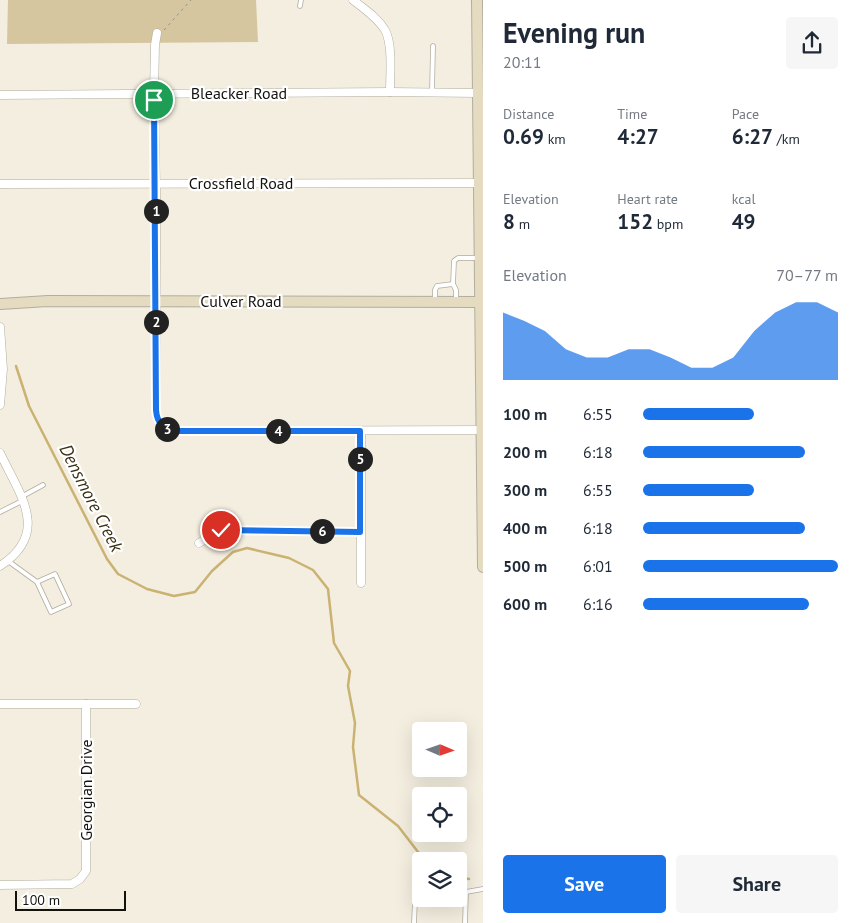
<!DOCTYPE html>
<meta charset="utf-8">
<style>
body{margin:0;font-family:"PT Sans",sans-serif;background:#f6f6f7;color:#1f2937;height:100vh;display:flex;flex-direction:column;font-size:19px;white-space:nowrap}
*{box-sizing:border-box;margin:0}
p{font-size:16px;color:#747a83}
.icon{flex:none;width:28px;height:28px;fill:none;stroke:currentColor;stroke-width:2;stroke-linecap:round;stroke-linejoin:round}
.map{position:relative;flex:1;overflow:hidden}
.panel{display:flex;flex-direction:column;background:#fff;width:375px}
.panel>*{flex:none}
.needle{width:32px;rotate:92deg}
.controls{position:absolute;left:412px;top:722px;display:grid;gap:10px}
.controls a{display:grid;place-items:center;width:55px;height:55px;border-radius:5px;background:#fff;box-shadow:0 5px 20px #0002;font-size:25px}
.scale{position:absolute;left:15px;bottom:12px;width:111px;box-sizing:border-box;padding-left:5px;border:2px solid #14120d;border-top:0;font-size:14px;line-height:18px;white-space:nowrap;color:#14120d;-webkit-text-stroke:4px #fff;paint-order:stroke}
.pin{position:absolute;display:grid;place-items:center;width:42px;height:42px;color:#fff;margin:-21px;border:2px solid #fff;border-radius:50%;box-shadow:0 1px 5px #0007}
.km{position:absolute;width:25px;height:25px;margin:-12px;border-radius:50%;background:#222;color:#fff;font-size:14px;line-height:25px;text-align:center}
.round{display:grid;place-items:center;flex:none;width:52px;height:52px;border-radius:5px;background:#f6f6f7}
.head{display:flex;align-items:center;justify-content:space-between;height:85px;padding:0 20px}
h1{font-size:28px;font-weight:700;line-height:38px}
.stats{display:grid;grid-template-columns:repeat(3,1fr);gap:8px;height:85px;padding:5px 20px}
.stats div{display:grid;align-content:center}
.stats b{font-size:21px;font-weight:700}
.stats small{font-size:14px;font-weight:400}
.stats p{font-size:14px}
.chart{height:140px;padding:10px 20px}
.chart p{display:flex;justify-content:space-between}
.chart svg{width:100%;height:90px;margin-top:5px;fill:#1a73e8;opacity:.7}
.button{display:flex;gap:10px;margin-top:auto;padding:10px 20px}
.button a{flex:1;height:58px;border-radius:5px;background:#1a73e8;color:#fff;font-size:20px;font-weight:700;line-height:58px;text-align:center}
.button a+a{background:#f6f6f7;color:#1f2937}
ul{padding:0 20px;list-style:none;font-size:16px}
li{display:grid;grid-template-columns:80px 60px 1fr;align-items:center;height:38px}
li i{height:12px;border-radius:6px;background:#1a73e8}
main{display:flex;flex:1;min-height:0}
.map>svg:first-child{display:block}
</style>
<main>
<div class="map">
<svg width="483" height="923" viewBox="0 0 483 923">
<rect width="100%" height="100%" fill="#f3eedf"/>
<path fill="#d5c69f" d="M8 0H256L258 42 7 44Z"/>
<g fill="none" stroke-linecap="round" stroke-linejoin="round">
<g stroke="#cab272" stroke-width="2.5">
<path d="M16 366 29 406 107 559 118 574 147 589 174 596 195 592 212 571 233 552 247 548 289 558 313 570 328 589 334 643 350 671 348 686 355 723 353 747 359 795 398 826 425 861"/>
<path d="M459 877 469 879"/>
</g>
<defs>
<g id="service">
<path d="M300 6 301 0"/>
<path d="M432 92 433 46"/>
<path d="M435 301V290L437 286 453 284"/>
<path d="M456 301V290L453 284 454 261 458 258H478"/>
<path d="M21 497 43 485"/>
<path d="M0 512 22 501"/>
<path d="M8 561 37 582 51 612 69 604 55 574 37 582"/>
<path d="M414 923 415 901 421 894"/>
<path d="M465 923 466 892 483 889"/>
</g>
<g id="minor">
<path d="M353 0C364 9 377 17 385 30 393 45 390 74 390 92"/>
<path d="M157 33 155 45 154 94 156 192V410C157 424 163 429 177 431L482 430"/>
<path d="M0 95 390 92 478 93"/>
<path d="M0 184 483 183"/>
<path d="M0 327 3 369 0 405"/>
<path d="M361 431V583"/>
<path d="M0 453C20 495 51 533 0 566"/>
<path d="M199 543 221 530 360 532"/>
<path d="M0 704H136"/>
<path d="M0 885 72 884 80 879 86 871V704"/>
</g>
<g id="secondary">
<path d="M477 0 483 567"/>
<path d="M0 304 48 301 483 302"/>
</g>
</defs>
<use href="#service" stroke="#b2ad9f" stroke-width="5.5"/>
<use href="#minor" stroke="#b2ad9f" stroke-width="9"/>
<use href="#secondary" stroke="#b2ad9f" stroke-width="12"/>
<path stroke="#938f85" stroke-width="1" stroke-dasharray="2.5 4" stroke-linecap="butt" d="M164 30 191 0"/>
<use href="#service" stroke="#fff" stroke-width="4"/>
<use href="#minor" stroke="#fff" stroke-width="8"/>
<use href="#secondary" stroke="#e4dbc1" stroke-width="10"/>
</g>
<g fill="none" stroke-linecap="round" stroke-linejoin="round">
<defs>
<path id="route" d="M154 100 156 410C157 424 164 429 177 431H360V532L221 530"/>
</defs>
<use href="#route" stroke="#fff" stroke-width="10"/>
<use href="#route" stroke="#1a73e8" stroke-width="6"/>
</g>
<g text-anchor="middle" stroke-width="4.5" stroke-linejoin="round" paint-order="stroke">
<g font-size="16" fill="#14120d" stroke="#fff">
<text x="239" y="99">Bleacker Road</text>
<text x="241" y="189">Crossfield Road</text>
<text x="241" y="307">Culver Road</text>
<text transform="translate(86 790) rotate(-90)" y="6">Georgian Drive</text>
</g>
<g font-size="18" font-style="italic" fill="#3a2f12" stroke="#fff">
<text transform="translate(91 498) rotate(63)" y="6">Densmore Creek</text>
</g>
</g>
</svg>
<div class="controls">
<a><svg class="needle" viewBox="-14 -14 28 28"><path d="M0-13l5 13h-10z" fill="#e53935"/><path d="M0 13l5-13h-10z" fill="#747a83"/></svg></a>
<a><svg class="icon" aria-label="locate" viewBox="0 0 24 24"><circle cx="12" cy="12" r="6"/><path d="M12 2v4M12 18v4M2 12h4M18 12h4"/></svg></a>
<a><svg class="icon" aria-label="layers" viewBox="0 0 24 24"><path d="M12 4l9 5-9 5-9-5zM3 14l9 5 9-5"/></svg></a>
</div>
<div class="scale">100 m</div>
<div class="pin" style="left:154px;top:100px;background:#1e9e55"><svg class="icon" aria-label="arrive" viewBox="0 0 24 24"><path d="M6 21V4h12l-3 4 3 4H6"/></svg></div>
<div class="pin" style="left:221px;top:530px;background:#d93025"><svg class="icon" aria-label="check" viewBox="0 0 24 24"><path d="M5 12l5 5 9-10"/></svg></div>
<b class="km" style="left:156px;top:211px">1</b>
<b class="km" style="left:156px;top:322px">2</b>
<b class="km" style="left:167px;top:429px">3</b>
<b class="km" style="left:278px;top:431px">4</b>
<b class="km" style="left:360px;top:459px">5</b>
<b class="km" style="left:322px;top:531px">6</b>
</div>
<section class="panel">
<div class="head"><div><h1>Evening run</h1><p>20:11</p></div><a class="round"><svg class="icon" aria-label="share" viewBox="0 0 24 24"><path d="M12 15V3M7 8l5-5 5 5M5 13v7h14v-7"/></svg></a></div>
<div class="stats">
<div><p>Distance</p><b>0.69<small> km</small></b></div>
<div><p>Time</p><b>4:27</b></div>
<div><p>Pace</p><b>6:27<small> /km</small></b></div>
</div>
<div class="stats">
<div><p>Elevation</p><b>8<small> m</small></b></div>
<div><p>Heart rate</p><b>152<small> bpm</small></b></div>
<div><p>kcal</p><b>49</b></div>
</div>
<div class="chart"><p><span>Elevation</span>70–77 m</p>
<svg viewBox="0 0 160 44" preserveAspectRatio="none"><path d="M0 44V11L10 15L20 20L30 29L40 33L50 33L60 29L70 29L80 33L90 38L100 38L110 33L120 20L130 11L140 6L150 6L160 11V44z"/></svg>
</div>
<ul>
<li><b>100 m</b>6:55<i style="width:57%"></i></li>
<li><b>200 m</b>6:18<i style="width:83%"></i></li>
<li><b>300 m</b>6:55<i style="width:57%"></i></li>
<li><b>400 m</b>6:18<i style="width:83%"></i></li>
<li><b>500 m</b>6:01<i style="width:100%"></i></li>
<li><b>600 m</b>6:16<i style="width:85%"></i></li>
</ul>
<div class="button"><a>Save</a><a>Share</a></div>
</section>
</main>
